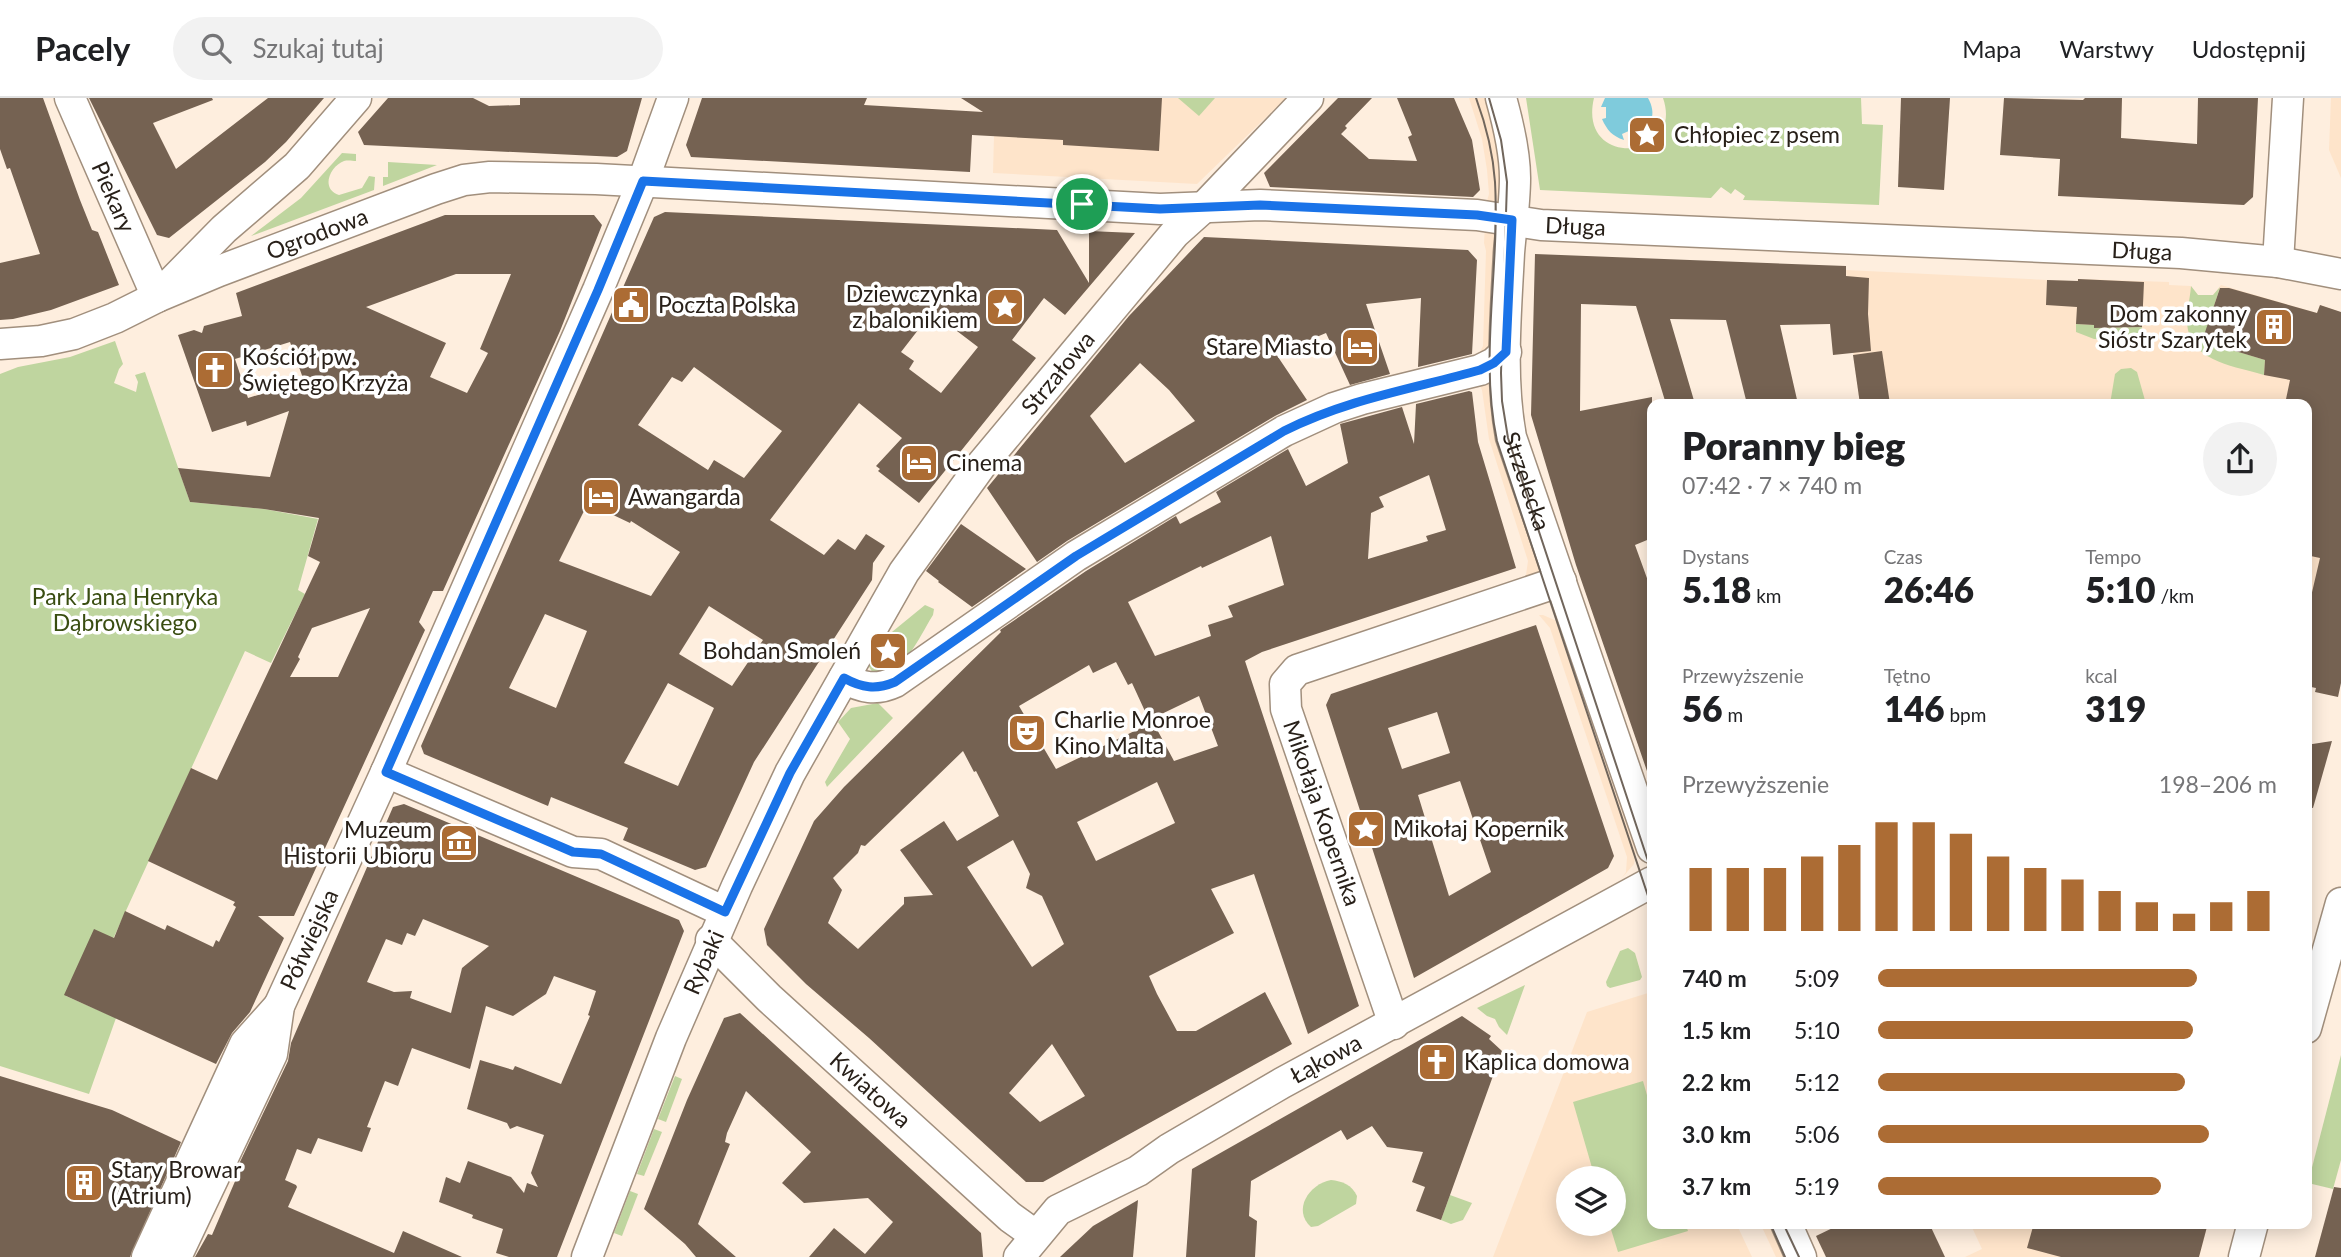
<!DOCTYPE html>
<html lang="pl">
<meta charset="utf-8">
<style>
body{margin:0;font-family:Lato,sans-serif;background:#f2f2f2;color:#202124;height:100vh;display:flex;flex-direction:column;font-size:26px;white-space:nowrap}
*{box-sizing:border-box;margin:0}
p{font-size:23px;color:#757577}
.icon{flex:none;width:38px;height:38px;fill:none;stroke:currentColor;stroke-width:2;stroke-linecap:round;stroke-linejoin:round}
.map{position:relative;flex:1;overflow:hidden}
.details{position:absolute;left:1647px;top:301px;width:665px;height:830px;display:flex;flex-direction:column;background:#fff;border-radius:14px;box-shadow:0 4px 18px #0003}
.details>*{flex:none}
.controls{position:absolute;left:1556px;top:1068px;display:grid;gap:14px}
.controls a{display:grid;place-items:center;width:70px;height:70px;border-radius:50%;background:#fff;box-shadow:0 4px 18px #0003;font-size:35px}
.pin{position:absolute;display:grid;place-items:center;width:60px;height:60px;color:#fff;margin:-30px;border:4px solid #fff;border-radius:50%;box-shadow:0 2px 7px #0007}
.round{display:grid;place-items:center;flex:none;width:74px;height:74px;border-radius:37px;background:#f2f2f2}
.summary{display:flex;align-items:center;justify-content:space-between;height:119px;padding:0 35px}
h1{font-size:38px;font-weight:800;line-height:52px}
.stats{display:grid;grid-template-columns:repeat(3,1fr);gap:10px;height:119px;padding:7px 35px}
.stats div{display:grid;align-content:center}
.stats b{font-size:35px;font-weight:800}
.stats small{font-size:19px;font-weight:400}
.stats p{font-size:19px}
.chart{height:196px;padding:14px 35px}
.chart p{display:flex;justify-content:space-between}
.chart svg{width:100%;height:126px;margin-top:7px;stroke:#ac6c34;stroke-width:6}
ul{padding:0 35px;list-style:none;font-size:23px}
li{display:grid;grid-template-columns:112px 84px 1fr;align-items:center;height:52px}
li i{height:18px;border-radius:9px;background:#ac6c34}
header{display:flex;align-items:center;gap:42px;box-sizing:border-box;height:98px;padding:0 35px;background:#fff;border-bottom:2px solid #e0e0e0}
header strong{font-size:33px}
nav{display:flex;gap:38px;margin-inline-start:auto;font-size:24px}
.search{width:490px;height:63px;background:#f2f2f2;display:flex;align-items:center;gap:18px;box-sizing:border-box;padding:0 24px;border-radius:38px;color:#757577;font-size:26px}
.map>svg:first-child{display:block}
</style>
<header>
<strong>Pacely</strong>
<div class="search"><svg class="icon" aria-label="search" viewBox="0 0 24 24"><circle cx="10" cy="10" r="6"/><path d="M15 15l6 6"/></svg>Szukaj tutaj</div>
<nav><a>Mapa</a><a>Warstwy</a><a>Udostępnij</a></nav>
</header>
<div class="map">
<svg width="2341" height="1159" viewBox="0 0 2341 1159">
<rect width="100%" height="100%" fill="#feeede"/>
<g fill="#fee4ca" fill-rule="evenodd">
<path d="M995 0H1286L1197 86 993 75Z"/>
<path d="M1469 0H1492L1500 40 1501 112 1486 106 1489 96 1487 72 1482 41Z"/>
<path d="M2331 0H2341V80L2329 52Z"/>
<path d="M1485 127 1497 135 1493 247 1478 258 1483 248 1486 153 1484 145Z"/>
<path d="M1846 172 2047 182 2077 183 2078 181 2169 184V187L2191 188 2198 197H2213L2221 187 2317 215 2320 207 2338 213 2341 572 2307 563 2306 306H1860L1850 231Z"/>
<path d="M1496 272 1542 471 1540 476 1521 482 1526 477 1528 463 1489 341 1482 292 1479 286Z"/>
<path d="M1539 517H1543L1559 524 1637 748 1634 766 1621 781 1626 774 1627 759 1550 530Z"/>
<path d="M1648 895 1652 906V1125H1736L1752 1159H1493L1587 914ZM1568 1080H1614V1125H1568Z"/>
<path d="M1760 1125H1775L1790 1159H1776Z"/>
<path d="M1970 1125H2208L2199 1159H1965L1982 1151Z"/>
</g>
<g fill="#bfd59f">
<path d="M1178 0H1215L1199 18Z"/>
<path d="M1526 0H1594C1577 71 1685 63 1663 0H1861L1862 26 1883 27 1879 107 1743 102 1745 98 1735 91 1731 96 1721 89 1711 100 1540 92Z"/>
<path d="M342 55 356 56V63C353 63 348 62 344 63 330 68 320 91 339 97L362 90 369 78 375 79 374 92 251 138 301 100Z"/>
<path d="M388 64 437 67 383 88V79H388Z"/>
<path d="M2191 188 2198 197H2213L2220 189 2203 243 2265 262 2264 277C2238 269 2194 264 2188 232 2185 219 2190 202 2191 188Z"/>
<path d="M2076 226 2094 227 2095 230 2142 229 2141 243 2094 241 2076 234Z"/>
<path d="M115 243 123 266 119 271 114 285 136 294 138 284 135 277 145 274 190 404 264 411 318 421 298 492 305 496 271 565 245 553 113 841 66 898 116 920 89 996 0 968V276L18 269 70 259Z"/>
<path d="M2131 270 2137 274 2146 306H2110L2115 276 2121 271Z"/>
<path d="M925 507 934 511 933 517C918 541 906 574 874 577L868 567 876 547Z"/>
<path d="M878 605 893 620 827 689 825 684 850 641 838 624 851 610Z"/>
<path d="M1628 850 1635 855 1642 879 1640 882 1610 890 1607 888 1606 884 1620 853Z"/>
<path d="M1525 887 1507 937 1499 929 1495 921 1487 918 1477 910Z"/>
<path d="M2341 957V1062L2333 1091 2308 1085Z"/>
<path d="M675 978 682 981 666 1024 658 1021Z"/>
<path d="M1643 983 1652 1015V1125H1685L1688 1133 1618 1154 1609 1125H1614V1080H1595L1573 1004Z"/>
<path d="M654 1031 662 1034 644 1078 637 1076Z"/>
<path d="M1331 1082C1342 1083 1352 1087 1357 1098L1356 1106 1318 1128 1311 1129C1292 1112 1309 1086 1331 1082Z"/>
<path d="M630 1093 638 1096 622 1138 614 1135Z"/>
<path d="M1450 1097 1472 1105 1463 1122 1451 1126 1441 1122Z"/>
</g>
<path fill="#7fcbdc" d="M1605 0H1648C1657 16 1652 29 1636 37L1631 32 1622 36 1624 42C1612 38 1607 32 1602 21L1606 20V9H1601Z"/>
<g fill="#756252" fill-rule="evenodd">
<path d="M0 0H43L80 102 92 132 98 134 119 187 51 212 13 221 0 222V165L40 156 10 70 7 71 0 51Z"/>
<path d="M89 0H212L213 2 153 25 176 71 268 0H324L286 44 265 64 169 140 157 137Z"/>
<path d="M388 0H473L489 8 520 7V0H642L627 53 617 59 364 47 358 34Z"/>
<path d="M702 0H867L864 7 983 14 961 0H1162L1159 53 1063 47V42L972 37 970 74 691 59 686 47Z"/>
<path d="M1338 0H1372L1345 28 1347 30 1341 36 1369 61 1417 63 1408 39 1412 37 1397 0H1454L1472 42 1480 92 1473 99 1270 89 1264 75Z"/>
<path d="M1901 0H1950L1944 92 1898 89Z"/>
<path d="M2004 0 2083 2 2085 0H2122L2121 40 2197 46 2198 0H2258L2253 99 2244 107 2058 98 2060 61 2000 57Z"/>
<path d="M665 114 1057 132 1089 185V133L1135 135 1065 217 1044 200 1012 242 1036 260 919 405 878 373 880 371 876 368 902 340 859 305 770 422 824 457 838 441 855 452 866 436 885 448 873 465 872 482 754 664 706 769 695 772 623 742 628 730 551 699 548 708 424 656 421 648 654 119ZM932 214 978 249 941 295 909 271 914 263 901 254ZM694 269 782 333 744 380 714 362 708 372 638 327 672 279 682 284ZM588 405 630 425 631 423 680 454 651 498 559 463ZM709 508 763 542 732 588 679 556ZM545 516 587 533 556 610 509 590ZM668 585 714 610 678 688 624 665Z"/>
<path d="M445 117H594L602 127 560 233 443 493H433L419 524 425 532 294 818H258L284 840 250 914 232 935 216 966 64 897 94 831 114 840 125 813 165 832 167 827 213 849 216 842 219 844 236 809 233 807 235 804 148 763 191 670 217 682 320 464 308 458 319 420 264 411 190 404 178 370 270 379 289 313 247 328 246 323 212 334 178 237 194 232 202 235 204 228 242 218 236 195ZM456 176H511L480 251 488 255 467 295 430 279 446 245 366 209ZM290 244 304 283 248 300 235 261ZM370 510 338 579H290L300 561 298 559 312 530Z"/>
<path d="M1204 139 1468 152 1477 162 1472 256 1418 269 1421 200 1366 206 1390 276 1350 287 1326 235 1276 256 1307 302 1275 318 1067 443 1037 464 987 390 1129 218ZM1140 265 1169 292 1195 323 1125 365 1090 318Z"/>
<path d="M1535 156 1846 168V178L1869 180 1868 216 1871 253 1833 257 1830 226 1780 227 1798 306H1747L1726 222 1670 221 1695 306H1666L1636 208 1581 206 1580 313 1652 299V440L1635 447 1652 494V675L1648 676 1576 467 1531 317Z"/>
<path d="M2078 181 2144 184 2142 229 2094 230V227L2076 226 2077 209 2046 207 2047 182 2078 183Z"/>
<path d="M2220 190H2229L2317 215 2320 207 2341 214V585L2338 599 2315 594 2316 590 2306 588V520L2320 460 2306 457V306H2285L2290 282 2264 277 2265 262 2202 243Z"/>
<path d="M1882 253 1890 306H1860L1853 257Z"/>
<path d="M1469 293 1472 294 1478 344 1516 470 1262 554 1245 563 1359 908 1308 936 1254 776 1211 791 1234 835 1149 878 1157 896 1177 933H1196L1265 894 1292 946 1043 1084H1026L869 940 806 886 767 847 764 831 814 723 844 689 1001 534 1000 532 1086 473 1176 418 1180 426 1221 404 1216 394 1288 351 1306 388 1348 365 1340 326 1402 309 1414 346 1416 306ZM1429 377 1446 432 1426 438 1428 443 1368 461 1371 415 1384 409 1379 399ZM1271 438 1284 487 1228 508 1233 519 1208 527 1211 538 1155 558 1128 504 1201 468 1202 470ZM1116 564 1128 587 1132 585 1149 622 1199 598 1218 648 1174 663 1153 624 1056 671 1019 608 1089 567 1093 575ZM963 653 974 674 976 673 999 718 957 743 944 723 900 752 933 797 904 799V806L858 851 828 825 842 792 833 780 858 755 861 747 865 748ZM1157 684 1175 725 1096 763 1077 724ZM1013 742 1030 776 1026 790 1042 798 1064 846 1032 869 967 769ZM1052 946 1085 998 1040 1024 1009 995Z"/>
<path d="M961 426 1026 471 972 509 938 484 939 483 926 473Z"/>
<path d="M1536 527 1614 758 1608 770 1414 880 1326 607 1331 596ZM1437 614 1450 655 1402 671 1388 630ZM1460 683 1491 774 1449 798 1418 697Z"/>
<path d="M2332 643 2313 710 2306 709V647Z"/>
<path d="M404 706 679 822 684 833 557 1159H509L496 1155 503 1131 472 1120 473 1117 439 1104 446 1079 460 1085 468 1063 511 1079 524 1095 527 1085 538 1089 531 1075 544 1037 517 1028 510 1031 507 1025 467 1011 480 962 513 972 515 968 561 986 590 918 588 917 596 893 554 878 546 896 513 918 486 908 470 971 412 950 398 988 385 983 367 1029 371 1030 362 1054 318 1040 311 1056 297 1051 285 1082 296 1087 297 1089 288 1109 394 1155 403 1133 462 1159H195L208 1136 212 1137 242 1067 239 1066 288 963 291 945 393 709ZM423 821 489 848 462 870 451 915 410 900 412 893 394 894 367 884 386 841 402 847 407 835 415 838Z"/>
<path d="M740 915 981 1135 983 1159H809L834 1130 865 1156 893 1124 868 1100 804 1105 782 1085 811 1054 746 993 727 1035 725 1044 730 1046 698 1126 736 1159H696L685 1146 644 1111 687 1002 724 920Z"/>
<path d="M1462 918 1491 938 1489 941 1502 953 1441 1122 1416 1113 1425 1089 1412 1084 1423 1054 1387 1049 1372 1028 1347 1042 1341 1032 1251 1083 1249 1118 1257 1123 1255 1159H1186L1192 1071Z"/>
<path d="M0 978 112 1012 181 1044 130 1159H0Z"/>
<path d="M2334 1089 2341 1090V1159H2315Z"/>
<path d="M1138 1102 1133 1159H1060L1093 1128Z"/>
<path d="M1843 1125H1929L1945 1159H1826L1816 1138Z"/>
<path d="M2034 1125H2208L2199 1159H2061L2027 1150Z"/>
</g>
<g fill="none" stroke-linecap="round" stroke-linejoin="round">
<defs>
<g id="minor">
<path id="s1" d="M70 0 157 199"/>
<path id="s2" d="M1501 0C1508 25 1515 53 1515 80 1515 105 1511 130 1509 155 1506 215 1500 279 1511 339L1652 750"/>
<path d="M2278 164 2288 0"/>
<path d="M166 190 224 131 297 68 356 0"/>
<path id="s3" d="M0 246 41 243 74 236 115 220 157 199 219 173 436 91 464 82 490 79 596 81 1160 111 1260 107 1477 117 1541 127 2181 155 2278 164 2341 176"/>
<path d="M844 580C862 590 876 593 895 584L1076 458 1284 333 1334 310 1362 301 1480 272 1494 265 1506 254"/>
<path d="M386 674 573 754 601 756 725 814"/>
<path id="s4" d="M711 842 769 900 1010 1119 1035 1137"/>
<path d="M1394 926 1286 611 1285 586 1297 572 1561 483"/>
<path d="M2306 930 2341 805"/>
<path d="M1786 1125 1801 1159"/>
<path d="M147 1159 245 946 279 908"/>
<path id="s5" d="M176 1159 272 956 279 908 386 674 598 192 643 83 673 0"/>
<path id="s6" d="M587 1159 671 940 737 788 790 675 904 474 982 366 1175 135 1204 109 1308 0"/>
<path id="s7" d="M1019 1159 1058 1112 1138 1073 1169 1051 1282 985 1652 784"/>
<path d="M2244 1159 2253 1125"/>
</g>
</defs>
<use href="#minor" stroke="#a18f7d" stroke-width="33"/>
<use href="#minor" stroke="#fff" stroke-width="30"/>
<g stroke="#71665c" stroke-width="2">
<path d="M1476 0C1486 27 1493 55 1495 84 1500 170 1479 258 1497 343L1652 810"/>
<path d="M1489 0 1501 42 1507 84 1501 275 1502 303 1508 340 1652 775"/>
<path d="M1770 1125 1785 1159"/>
<path d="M1783 1125 1799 1159"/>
</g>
</g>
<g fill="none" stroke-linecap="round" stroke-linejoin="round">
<defs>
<path id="route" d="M643 83 1160 111 1260 107 1477 117 1512 122 1506 254 1494 265 1480 272C1412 291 1348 301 1284 333L1076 458 895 584C876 592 862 590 844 580L790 675 725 814 601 756 573 754 386 674 598 192Z"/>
</defs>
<use href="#route" stroke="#fff" stroke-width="14"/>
<use href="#route" stroke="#1a73e8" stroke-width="9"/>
</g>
<defs>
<symbol id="sight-square" viewBox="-11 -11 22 22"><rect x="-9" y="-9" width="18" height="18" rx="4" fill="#ac6c34" stroke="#fff"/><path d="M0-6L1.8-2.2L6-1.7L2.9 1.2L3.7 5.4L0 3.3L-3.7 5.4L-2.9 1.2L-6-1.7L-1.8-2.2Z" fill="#fff"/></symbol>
<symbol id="civic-square" viewBox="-11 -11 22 22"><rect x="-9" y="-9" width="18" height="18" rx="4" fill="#ac6c34" stroke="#fff"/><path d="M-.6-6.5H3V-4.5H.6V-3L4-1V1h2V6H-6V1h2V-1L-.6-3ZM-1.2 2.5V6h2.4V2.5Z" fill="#fff"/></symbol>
<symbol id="building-square" viewBox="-11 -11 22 22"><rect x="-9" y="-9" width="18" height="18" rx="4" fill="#ac6c34" stroke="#fff"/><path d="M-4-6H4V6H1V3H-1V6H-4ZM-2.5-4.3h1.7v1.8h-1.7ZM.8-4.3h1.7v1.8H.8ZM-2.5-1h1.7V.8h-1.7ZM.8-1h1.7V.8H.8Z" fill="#fff"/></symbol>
<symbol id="hotel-square" viewBox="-11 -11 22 22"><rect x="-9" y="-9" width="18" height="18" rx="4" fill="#ac6c34" stroke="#fff"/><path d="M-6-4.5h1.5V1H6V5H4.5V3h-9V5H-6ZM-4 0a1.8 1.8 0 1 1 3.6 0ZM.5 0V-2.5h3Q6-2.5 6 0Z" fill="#fff"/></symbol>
<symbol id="church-square" viewBox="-11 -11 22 22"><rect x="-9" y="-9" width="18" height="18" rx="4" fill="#ac6c34" stroke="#fff"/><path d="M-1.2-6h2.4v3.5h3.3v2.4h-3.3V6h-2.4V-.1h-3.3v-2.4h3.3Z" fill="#fff"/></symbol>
<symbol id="theatre-square" viewBox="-11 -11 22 22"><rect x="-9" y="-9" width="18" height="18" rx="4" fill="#ac6c34" stroke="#fff"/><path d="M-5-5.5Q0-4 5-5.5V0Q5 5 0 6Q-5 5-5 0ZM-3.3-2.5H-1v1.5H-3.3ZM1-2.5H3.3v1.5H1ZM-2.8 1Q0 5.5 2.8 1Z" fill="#fff"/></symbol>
<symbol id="museum-square" viewBox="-11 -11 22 22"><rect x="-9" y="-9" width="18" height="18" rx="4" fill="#ac6c34" stroke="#fff"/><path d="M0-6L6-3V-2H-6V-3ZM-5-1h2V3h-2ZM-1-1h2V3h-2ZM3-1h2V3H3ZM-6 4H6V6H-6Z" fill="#fff"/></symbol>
</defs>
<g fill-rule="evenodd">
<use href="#sight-square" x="1625" y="15" width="44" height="44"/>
<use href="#civic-square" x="609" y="185" width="44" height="44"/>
<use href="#sight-square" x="983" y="187" width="44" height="44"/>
<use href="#building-square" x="2252" y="207" width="44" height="44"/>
<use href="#hotel-square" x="1338" y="227" width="44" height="44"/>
<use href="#church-square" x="193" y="250" width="44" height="44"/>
<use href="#hotel-square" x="897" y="343" width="44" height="44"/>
<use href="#hotel-square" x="579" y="377" width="44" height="44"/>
<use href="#sight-square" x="866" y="531" width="44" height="44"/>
<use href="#theatre-square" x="1005" y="613" width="44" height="44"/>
<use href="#sight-square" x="1344" y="709" width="44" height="44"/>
<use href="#museum-square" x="437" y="723" width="44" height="44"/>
<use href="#church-square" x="1415" y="942" width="44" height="44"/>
<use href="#building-square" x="62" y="1063" width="44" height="44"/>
</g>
<g text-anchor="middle" stroke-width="7" stroke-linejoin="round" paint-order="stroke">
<g font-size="23" fill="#282019" stroke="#fff" text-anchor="start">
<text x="1674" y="45">Chłopiec z psem</text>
<text x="978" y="204" text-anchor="end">Dziewczynka<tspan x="978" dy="26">z balonikiem</tspan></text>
<text x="658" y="215">Poczta Polska</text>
<text x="2247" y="224" text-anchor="end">Dom zakonny<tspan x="2247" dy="26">Sióstr Szarytek</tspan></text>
<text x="1333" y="257" text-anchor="end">Stare Miasto</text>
<text x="242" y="267">Kościół pw.<tspan x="242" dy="26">Świętego Krzyża</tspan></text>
<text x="946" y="373">Cinema</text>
<text x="628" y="407">Awangarda</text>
<text x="861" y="561" text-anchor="end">Bohdan Smoleń</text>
<text x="1054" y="630">Charlie Monroe<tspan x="1054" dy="26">Kino Malta</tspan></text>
<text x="1393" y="739">Mikołaj Kopernik</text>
<text x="432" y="740" text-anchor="end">Muzeum<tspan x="432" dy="26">Historii Ubioru</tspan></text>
<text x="1464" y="972">Kaplica domowa</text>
<text x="111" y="1080">Stary Browar<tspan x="111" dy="26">(Atrium)</tspan></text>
</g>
<g font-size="23" fill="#282019" stroke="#fff">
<text dy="8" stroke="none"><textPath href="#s1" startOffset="108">Piekary</textPath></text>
<text dy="8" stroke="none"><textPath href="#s3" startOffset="1608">Długa</textPath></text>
<text dy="8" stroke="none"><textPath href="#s3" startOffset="338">Ogrodowa</textPath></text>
<text dy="8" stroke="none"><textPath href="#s3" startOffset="2175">Długa</textPath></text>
<text dy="8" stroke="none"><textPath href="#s6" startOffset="1008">Strzałowa</textPath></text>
<text dy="8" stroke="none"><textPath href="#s2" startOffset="388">Strzelecka</textPath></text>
<text transform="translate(1322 715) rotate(71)" y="8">Mikołaja Kopernika</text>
<text dy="8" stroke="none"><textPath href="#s5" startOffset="346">Półwiejska</textPath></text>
<text dy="8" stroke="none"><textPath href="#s6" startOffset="317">Rybaki</textPath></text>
<text dy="8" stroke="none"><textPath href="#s7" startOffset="369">Łąkowa</textPath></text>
<text dy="8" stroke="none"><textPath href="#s4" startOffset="219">Kwiatowa</textPath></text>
</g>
<g font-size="23" fill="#394d11" stroke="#fff">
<text x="125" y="507">Park Jana Henryka<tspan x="125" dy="26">Dąbrowskiego</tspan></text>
</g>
</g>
</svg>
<div class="controls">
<a><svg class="icon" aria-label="layers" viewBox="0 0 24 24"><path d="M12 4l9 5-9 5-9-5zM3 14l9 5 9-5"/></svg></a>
</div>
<div class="pin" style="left:1082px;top:106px;background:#1e9e55"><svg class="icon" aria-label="arrive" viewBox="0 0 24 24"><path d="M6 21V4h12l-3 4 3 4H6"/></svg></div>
<section class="details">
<div class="summary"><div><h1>Poranny bieg</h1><p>07:42 · 7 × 740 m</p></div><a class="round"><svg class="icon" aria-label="share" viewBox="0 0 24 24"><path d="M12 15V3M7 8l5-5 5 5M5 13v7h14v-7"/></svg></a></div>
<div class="stats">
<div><p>Dystans</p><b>5.18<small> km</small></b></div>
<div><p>Czas</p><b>26:46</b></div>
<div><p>Tempo</p><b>5:10<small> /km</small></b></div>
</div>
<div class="stats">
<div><p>Przewyższenie</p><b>56<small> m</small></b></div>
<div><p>Tętno</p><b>146<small> bpm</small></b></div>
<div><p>kcal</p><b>319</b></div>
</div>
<div class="chart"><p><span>Przewyższenie</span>198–206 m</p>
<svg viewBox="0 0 160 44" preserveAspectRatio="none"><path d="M5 44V22M15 44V22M25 44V22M35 44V18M45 44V14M55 44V6M65 44V6M75 44V10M85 44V18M95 44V22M105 44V26M115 44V30M125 44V34M135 44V38M145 44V34M155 44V30"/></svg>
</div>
<ul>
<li><b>740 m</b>5:09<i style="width:80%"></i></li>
<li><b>1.5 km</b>5:10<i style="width:79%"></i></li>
<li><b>2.2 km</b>5:12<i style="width:77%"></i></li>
<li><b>3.0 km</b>5:06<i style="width:83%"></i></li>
<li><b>3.7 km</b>5:19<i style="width:71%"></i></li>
</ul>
</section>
</div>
